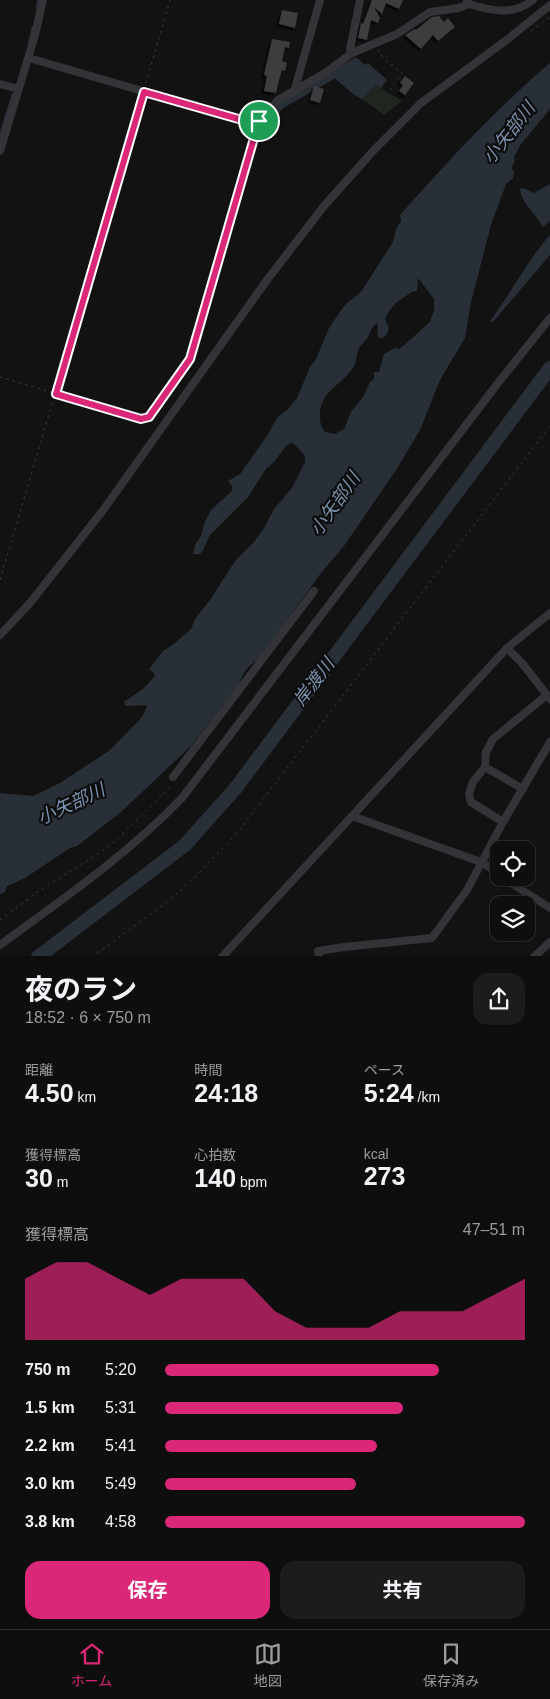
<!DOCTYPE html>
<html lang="ja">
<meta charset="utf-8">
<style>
body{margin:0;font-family:Arial,"Noto Sans JP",sans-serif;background:#1c1c1c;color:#f1f3f6;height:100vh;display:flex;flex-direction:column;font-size:19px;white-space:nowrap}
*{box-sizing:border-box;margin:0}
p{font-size:16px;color:#9b9c9e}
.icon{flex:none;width:28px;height:28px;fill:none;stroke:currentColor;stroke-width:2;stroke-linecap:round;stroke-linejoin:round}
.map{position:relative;height:956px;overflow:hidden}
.side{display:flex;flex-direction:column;background:#0e0e0e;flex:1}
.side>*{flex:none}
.buttons{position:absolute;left:490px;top:841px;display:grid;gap:10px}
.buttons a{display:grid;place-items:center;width:45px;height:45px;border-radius:10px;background:#0e0e0e;box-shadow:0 1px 4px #0004,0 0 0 1px #2e2e2e;font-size:25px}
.pin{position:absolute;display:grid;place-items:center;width:42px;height:42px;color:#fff;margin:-21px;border:2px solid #fff;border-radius:50%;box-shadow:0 1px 5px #0007}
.round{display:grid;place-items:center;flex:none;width:52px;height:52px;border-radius:15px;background:#1c1c1c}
.head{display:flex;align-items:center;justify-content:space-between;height:85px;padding:0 25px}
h1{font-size:28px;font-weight:700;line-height:38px}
.figures{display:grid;grid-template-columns:repeat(3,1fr);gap:8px;height:85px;padding:5px 25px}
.figures div{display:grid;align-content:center}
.figures b{font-size:25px;font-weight:700}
.figures small{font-size:14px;font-weight:400}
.figures p{font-size:14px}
.chart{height:140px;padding:10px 25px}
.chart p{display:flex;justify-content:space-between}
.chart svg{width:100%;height:90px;margin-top:5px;fill:#db2777;opacity:.7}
.button{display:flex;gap:10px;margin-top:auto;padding:10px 25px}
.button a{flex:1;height:58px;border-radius:15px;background:#db2777;color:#fff;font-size:20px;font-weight:700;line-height:58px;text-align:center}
.button a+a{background:#1c1c1c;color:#f1f3f6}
ul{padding:0 25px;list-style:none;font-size:16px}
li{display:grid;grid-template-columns:80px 60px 1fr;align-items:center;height:38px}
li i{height:12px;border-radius:6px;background:#db2777}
.menu{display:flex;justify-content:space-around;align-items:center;height:70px;border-top:1px solid #2e2e2e;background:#0e0e0e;font-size:14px;color:#9b9c9e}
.menu a{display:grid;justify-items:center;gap:2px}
.menu .on{color:#db2777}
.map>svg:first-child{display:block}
</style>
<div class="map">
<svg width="550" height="957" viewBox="0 0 550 957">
<defs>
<filter id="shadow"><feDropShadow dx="-2.5" dy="2.5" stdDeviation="0" flood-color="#0009"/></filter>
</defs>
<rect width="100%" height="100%" fill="#121213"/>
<path fill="#1e261f" d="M376 85 402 101 384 115 362 99Z"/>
<g fill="#282f36" fill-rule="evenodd">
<path d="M356 57 365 65 368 63 387 80 381 88 376 85 362 99 353 94 331 75 343 65Z"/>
<path d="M550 63V109L521 144 514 157 515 161 511 168 514 171 513 178 506 184 491 225 471 302 465 338 440 380 420 430 398 467 344 546 321 573 259 659C251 663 241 674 240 683L190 747 121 812 77 846 70 848 25 878 7 886 5 892 0 894V793L33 796 60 783 110 750 142 717 147 707 146 705 125 706 124 702 143 689 155 676 154 673 149 669 163 651 174 644 191 629 195 619 210 600 235 561 254 542 264 528 274 509 292 488 305 462V456L302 452 294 444 291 443 286 446 274 462 266 469 248 497 210 535 203 550 200 554H193L195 545 201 536 204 524 211 510 232 491V486L228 481 240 474 267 436 277 418 288 409 297 398 310 367 316 359 329 328 339 313 347 303 361 292 393 242 396 229 401 221 400 215C448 161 495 110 550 63ZM418 278 434 299V310L430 322 402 347 399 349 395 348 384 354 379 372H374V379L370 382 363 397 351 412 344 429 335 434 325 432C321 427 320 423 320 417 318 392 343 385 354 366 357 360 356 354 359 348 361 344 365 342 367 339 371 332 370 328 377 323 380 328 375 333 379 338H383L387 334 389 328 385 319C390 309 393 304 403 298 408 295 411 291 417 291Z"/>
<path d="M550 184V221L543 227C536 214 520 201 520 189L523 188 534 193Z"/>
<path d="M550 235V255L492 323 490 321C511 293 527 261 550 235Z"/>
</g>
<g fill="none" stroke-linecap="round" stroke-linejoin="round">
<g stroke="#282f36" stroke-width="2.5">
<path d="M37 9 38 0"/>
<path d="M29 43 33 27"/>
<path d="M0 135 13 94"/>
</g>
<path stroke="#282f36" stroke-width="8" d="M262 125 282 104 333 75 339 70"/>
<path stroke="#282f36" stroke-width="14" d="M38 957 185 845 235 789 550 368"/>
</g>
<g fill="#3c3c40" filter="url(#shadow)">
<path d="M372 0H403L399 9 386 3 382 14 374 7 380 18 378 23 371 20 367 40 358 38 361 23 363 24Z"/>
<path d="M282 10 298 13 295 28 279 24Z"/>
<path d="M439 16 444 22 448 18 455 27 438 41 433 35 421 49 405 35 415 29 416 30 432 17Z"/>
<path d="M272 39 290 42 289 48 285 47 282 61 287 63 285 71 282 70 279 80 276 93 264 91 267 76 264 75Z"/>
<path d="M405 76 414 83 405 95 399 91 403 85 400 83Z"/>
<path d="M314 86 324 89 320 103 310 100Z"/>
</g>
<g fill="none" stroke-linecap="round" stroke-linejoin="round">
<g stroke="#393a3f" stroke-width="1" stroke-dasharray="2.5 4" stroke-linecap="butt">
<path d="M531 31 550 17"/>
<path d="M378 50 384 59 402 73 391 88 389 93"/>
<path d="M146 83 170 0"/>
<path d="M0 377 141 419 149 417 190 359 258 129"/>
<path d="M0 580 142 99"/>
<path d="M0 920 42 889 110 846 172 785"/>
<path d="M92 957 167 902 193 879 238 832 550 426"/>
</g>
<g stroke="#333338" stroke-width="8">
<path d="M467 1 469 4C492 11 513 16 533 0"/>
<path d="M352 53 397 34 430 12 459 8 469 4"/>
<path d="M29 58 249 122 259 121 278 100 325 73 352 53 350 49 360 0"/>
<path d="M0 84 19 89"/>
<path d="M294 92 320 0"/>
<path d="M0 151 35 35 43 0"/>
<path d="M0 635 30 603 104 509 267 280 324 206 374 150 421 103 508 39 550 5"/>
<path d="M507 648 522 663 550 699"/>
<path d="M485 767 523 789"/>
<path d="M173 777 314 591"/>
<path d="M352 816 481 862 499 874"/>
<path d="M503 822 471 802 469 794 473 782 485 767 486 752 493 739 547 695"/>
<path d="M503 878 550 908"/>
<path d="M0 945C64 898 127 855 182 798L498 383 550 318"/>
<path d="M222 957 507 648 550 613"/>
<path d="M319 957 318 951 344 947 432 938 467 890 503 822 550 742"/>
<path d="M534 957 550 942"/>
</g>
</g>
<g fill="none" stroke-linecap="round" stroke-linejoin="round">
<defs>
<path id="route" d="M144 92 249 122 259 121 190 359 149 417 141 419 56 394Z"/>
</defs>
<use href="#route" stroke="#fff" stroke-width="10"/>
<use href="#route" stroke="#db2777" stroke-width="6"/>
</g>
<g text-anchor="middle" stroke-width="4.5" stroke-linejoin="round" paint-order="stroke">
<g font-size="18" font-style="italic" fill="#7a92ae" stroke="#0d0d0e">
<text transform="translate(509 133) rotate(-52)" y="6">小矢部川</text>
<text transform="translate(335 504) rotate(-55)" y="6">小矢部川</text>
<text transform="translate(314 682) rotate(-53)" y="6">岸渡川</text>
<text transform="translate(71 804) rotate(-25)" y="6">小矢部川</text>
</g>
</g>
</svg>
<div class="buttons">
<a><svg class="icon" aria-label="locate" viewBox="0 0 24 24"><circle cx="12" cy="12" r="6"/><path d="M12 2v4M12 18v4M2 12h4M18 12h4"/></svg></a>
<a><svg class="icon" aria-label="layers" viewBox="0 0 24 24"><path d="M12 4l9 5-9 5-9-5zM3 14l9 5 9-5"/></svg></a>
</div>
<div class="pin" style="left:259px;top:121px;background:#1e9e55"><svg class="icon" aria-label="arrive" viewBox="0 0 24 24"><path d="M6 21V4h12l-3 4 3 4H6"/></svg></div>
</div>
<section class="side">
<div class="head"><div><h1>夜のラン</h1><p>18:52 · 6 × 750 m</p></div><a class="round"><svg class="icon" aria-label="share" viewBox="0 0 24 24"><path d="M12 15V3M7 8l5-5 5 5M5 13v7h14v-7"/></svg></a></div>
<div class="figures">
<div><p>距離</p><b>4.50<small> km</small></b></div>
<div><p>時間</p><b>24:18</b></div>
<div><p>ペース</p><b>5:24<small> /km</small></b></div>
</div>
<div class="figures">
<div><p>獲得標高</p><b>30<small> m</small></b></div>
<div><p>心拍数</p><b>140<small> bpm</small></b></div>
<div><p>kcal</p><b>273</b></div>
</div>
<div class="chart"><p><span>獲得標高</span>47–51 m</p>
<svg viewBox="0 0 160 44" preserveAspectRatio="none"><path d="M0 44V14L10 6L20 6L30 14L40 22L50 14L60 14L70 14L80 30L90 38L100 38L110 38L120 30L130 30L140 30L150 22L160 14V44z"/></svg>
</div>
<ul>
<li><b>750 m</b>5:20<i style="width:76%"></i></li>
<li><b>1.5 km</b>5:31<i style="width:66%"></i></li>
<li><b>2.2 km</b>5:41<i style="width:59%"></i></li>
<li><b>3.0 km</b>5:49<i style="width:53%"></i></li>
<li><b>3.8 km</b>4:58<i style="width:100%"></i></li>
</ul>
<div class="button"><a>保存</a><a>共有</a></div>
</section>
<nav class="menu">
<a class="on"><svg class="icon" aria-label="home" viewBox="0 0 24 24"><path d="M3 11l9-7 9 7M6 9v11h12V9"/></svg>ホーム</a>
<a><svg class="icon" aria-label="map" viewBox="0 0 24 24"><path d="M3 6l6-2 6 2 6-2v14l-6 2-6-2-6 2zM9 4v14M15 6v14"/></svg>地図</a>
<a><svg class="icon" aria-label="saved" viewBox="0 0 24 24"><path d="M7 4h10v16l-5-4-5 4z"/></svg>保存済み</a>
</nav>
